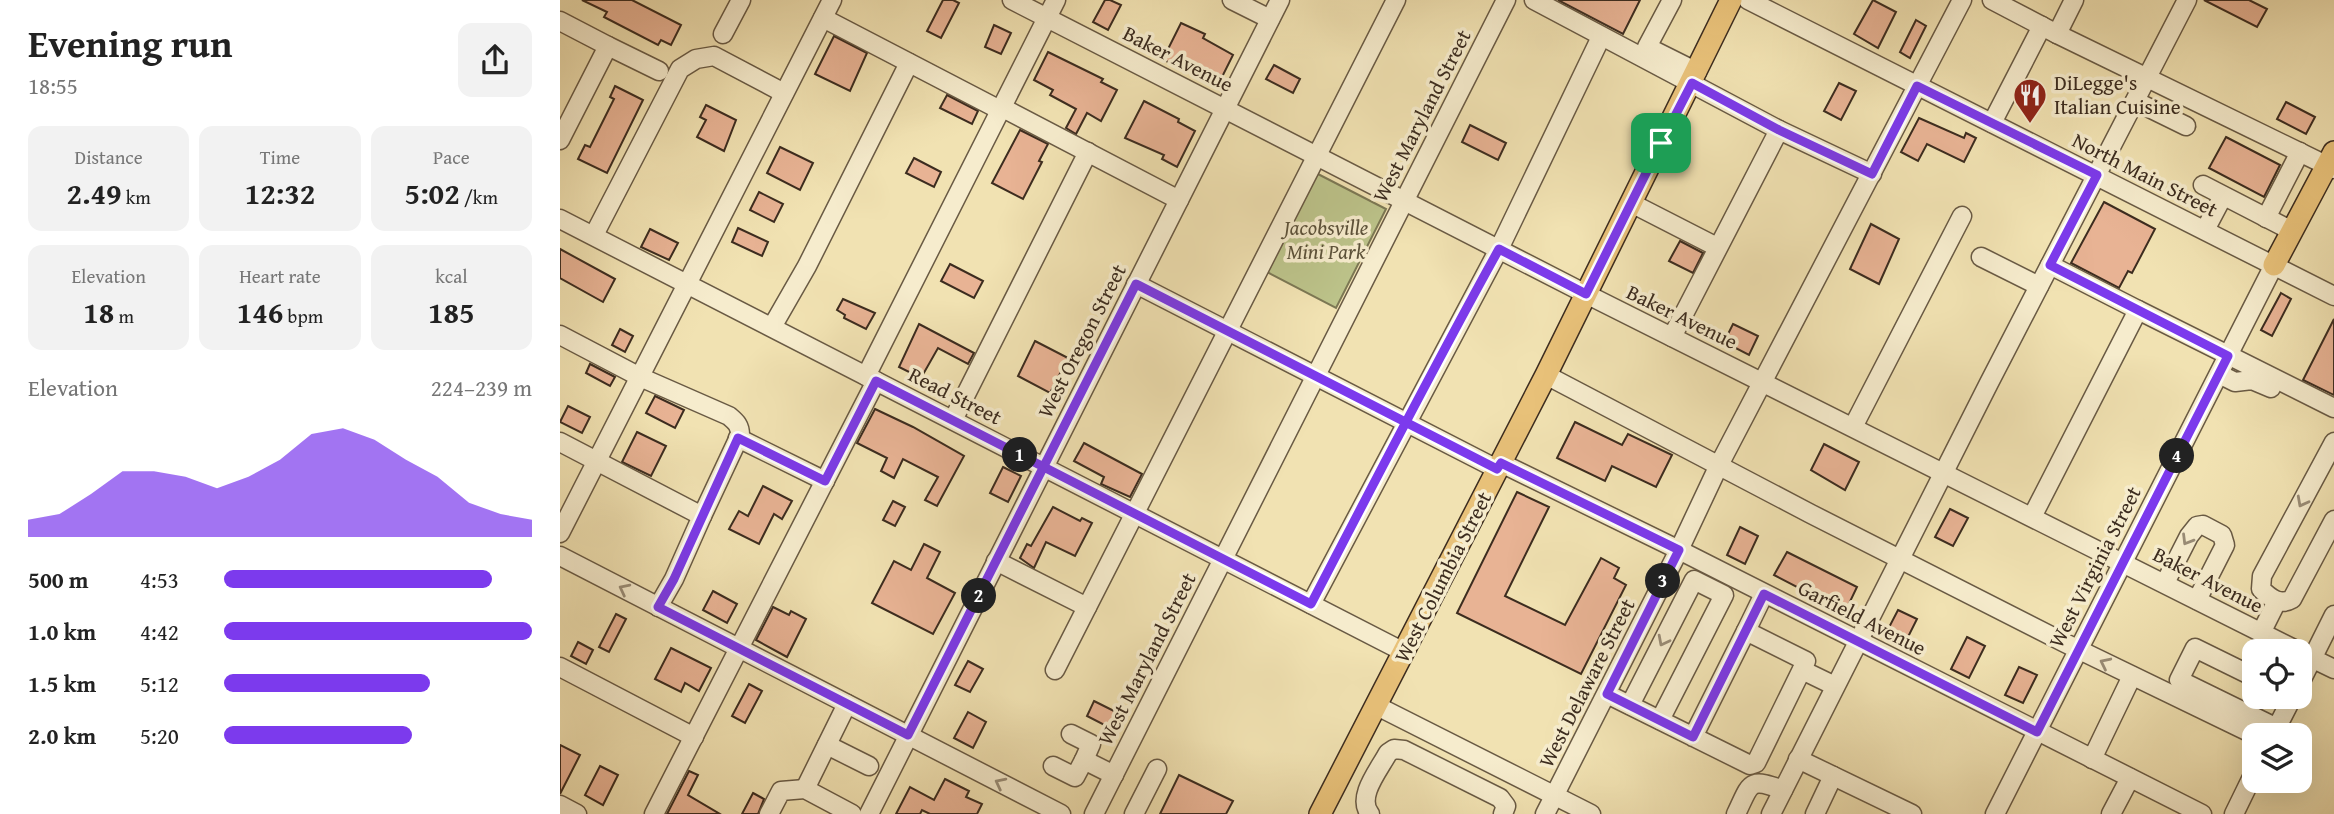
<!DOCTYPE html>
<meta charset="utf-8">
<style>
body{margin:0;font-family:"Gentium Book Plus",serif;background:#f2f2f2;color:#222;height:100vh;display:flex;flex-direction:column;font-size:26px;white-space:nowrap}
*{box-sizing:border-box;margin:0}
p{font-size:23px;color:#767676}
.icon{flex:none;width:38px;height:38px;fill:none;stroke:currentColor;stroke-width:2;stroke-linecap:round;stroke-linejoin:round}
.map{position:relative;flex:1;overflow:hidden}
.drawer{display:flex;flex-direction:column;background:#fff;width:560px}
.drawer>*{flex:none}
.fabs{position:absolute;left:1682px;top:639px;display:grid;gap:14px}
.fabs a{display:grid;place-items:center;width:70px;height:70px;border-radius:14px;background:#fff;box-shadow:0 7px 28px #0002;font-size:35px}
.pin{position:absolute;display:grid;place-items:center;width:60px;height:60px;color:#fff;margin:-30px;border-radius:14px;box-shadow:0 4px 10px #0006}
.km{position:absolute;width:35px;height:35px;margin:-18px;border-radius:50%;background:#222;color:#fff;font-size:19px;line-height:35px;text-align:center}
.round{display:grid;place-items:center;flex:none;width:74px;height:74px;border-radius:14px;background:#f2f2f2}
.headline{display:flex;align-items:center;justify-content:space-between;height:119px;padding:0 28px}
h1{font-size:38px;font-weight:800;line-height:52px}
.figures{display:grid;grid-template-columns:repeat(3,1fr);gap:10px;height:119px;padding:7px 28px}
.figures div{display:grid;align-content:center;border-radius:14px;background:#f2f2f2;text-align:center}
.figures b{font-size:30px;font-weight:800}
.figures small{font-size:19px;font-weight:400}
.figures p{font-size:19px}
.chart{height:196px;padding:14px 28px}
.chart p{display:flex;justify-content:space-between}
.chart svg{width:100%;height:126px;margin-top:7px;fill:#7c3aed;opacity:.7}
ul{padding:0 28px;list-style:none;font-size:23px}
li{display:grid;grid-template-columns:112px 84px 1fr;align-items:center;height:52px}
li i{height:18px;border-radius:9px;background:#7c3aed}
main{display:flex;flex:1;min-height:0}
.map>svg:first-child{display:block}
</style>
<main>
<section class="drawer">
<div class="headline"><div><h1>Evening run</h1><p>18:55</p></div><a class="round"><svg class="icon" aria-label="share" viewBox="0 0 24 24"><path d="M12 15V3M7 8l5-5 5 5M5 13v7h14v-7"/></svg></a></div>
<div class="figures">
<div><p>Distance</p><b>2.49<small> km</small></b></div>
<div><p>Time</p><b>12:32</b></div>
<div><p>Pace</p><b>5:02<small> /km</small></b></div>
</div>
<div class="figures">
<div><p>Elevation</p><b>18<small> m</small></b></div>
<div><p>Heart rate</p><b>146<small> bpm</small></b></div>
<div><p>kcal</p><b>185</b></div>
</div>
<div class="chart"><p><span>Elevation</span>224–239 m</p>
<svg viewBox="0 0 160 44" preserveAspectRatio="none"><path d="M0 44V38L10 36L20 29L30 21L40 21L50 23L60 27L70 23L80 17L90 8L100 6L110 10L120 17L130 23L140 32L150 36L160 38V44z"/></svg>
</div>
<ul>
<li><b>500 m</b>4:53<i style="width:87%"></i></li>
<li><b>1.0 km</b>4:42<i style="width:100%"></i></li>
<li><b>1.5 km</b>5:12<i style="width:67%"></i></li>
<li><b>2.0 km</b>5:20<i style="width:61%"></i></li>
</ul>
</section>
<div class="map">
<svg width="1774" height="814" viewBox="0 0 1774 814">
<rect width="100%" height="100%" fill="#f1e2b2"/>
<filter id="stains"><feTurbulence type="fractalNoise" baseFrequency=".00286" numOctaves="4"/><feColorMatrix values="0 0 0 0 .2 0 0 0 0 .09 0 0 0 0 .02 0 0 0 .5 -.17"/></filter>
<radialGradient id="worn" r=".72"><stop offset=".6" stop-color="#630" stop-opacity="0"/><stop offset="1" stop-color="#630" stop-opacity=".3"/></radialGradient>
<path fill="#bcc38a" stroke="#7c7854" stroke-width="2" d="M756 173 826 209 776 308 707 272Z"/>
<g fill="#e8b394" stroke="#3c2c1f" stroke-width="2">
<path d="M22 0H72L121 25 111 45 101 40 98 45 44 17 47 12Z"/>
<path d="M383 0H393L399 3 381 38 367 31Z"/>
<path d="M545 0H550L561 5 548 30 533 22Z"/>
<path d="M998 0H1080L1063 34Z"/>
<path d="M1313 0 1336 12 1318 48 1294 34Z"/>
<path d="M1644 0H1689L1707 9 1697 27Z"/>
<path d="M1356 20 1366 26 1350 58 1340 52Z"/>
<path d="M621 23 645 34 643 38 673 55 658 85 627 69 625 72 603 59Z"/>
<path d="M434 25 451 33 441 54 425 47Z"/>
<path d="M274 36 307 53 290 91 255 74Z"/>
<path d="M488 52 543 79 541 82 557 90 541 121 527 113 516 134 506 128 516 109 490 95 493 90 474 80Z"/>
<path d="M714 65 740 79 733 93 706 79Z"/>
<path d="M1279 83 1296 91 1281 120 1264 111Z"/>
<path d="M55 86 83 100 47 173 18 159 25 145 30 147 54 99 50 97Z"/>
<path d="M387 95 418 111 412 124 380 108Z"/>
<path d="M584 101 619 119 618 122 635 131 617 167 602 159 604 155 565 138Z"/>
<path d="M1726 102 1755 117 1746 134 1717 119Z"/>
<path d="M146 105 176 120 164 151 137 137 146 120 140 117Z"/>
<path d="M1359 118 1404 138 1406 133 1416 138 1404 162 1367 144 1358 161 1341 152Z"/>
<path d="M910 125 946 143 938 160 902 142Z"/>
<path d="M460 130 488 144 479 161 482 162 463 199 432 183Z"/>
<path d="M1666 137 1720 165 1704 197 1649 168Z"/>
<path d="M220 147 253 163 240 190 207 173Z"/>
<path d="M354 158 381 172 374 187 346 173Z"/>
<path d="M199 192 223 204 214 222 190 210Z"/>
<path d="M1544 202 1595 229 1572 273 1568 271 1559 288 1511 263Z"/>
<path d="M1311 224 1339 239 1319 284 1290 269Z"/>
<path d="M178 228 208 242 202 256 172 242Z"/>
<path d="M90 229 118 243 109 260 81 247Z"/>
<path d="M1120 241 1143 253 1133 273 1109 261Z"/>
<path d="M0 249 55 279 43 302 0 278Z"/>
<path d="M390 264 423 281 414 298 381 281Z"/>
<path d="M1721 293 1731 299 1712 336 1701 330Z"/>
<path d="M283 299 315 313 306 329 284 318 285 315 277 310Z"/>
<path d="M1774 319V395L1743 380Z"/>
<path d="M359 324 414 353 408 364 378 348 361 378 339 367Z"/>
<path d="M1173 324 1198 336 1189 355 1164 342Z"/>
<path d="M60 329 73 336 65 352 52 345Z"/>
<path d="M475 341 508 358 490 393 458 376Z"/>
<path d="M30 364 55 377 50 386 26 373Z"/>
<path d="M95 396 124 410 115 428 86 413Z"/>
<path d="M8 406 30 417 22 433 0 422Z"/>
<path d="M315 409 353 427 404 456 377 506 365 500 378 477 343 459 334 478 321 471 327 458 297 443Z"/>
<path d="M1015 422 1062 445 1068 434 1112 455 1096 487 1052 466 1045 481 997 458Z"/>
<path d="M77 432 106 446 91 476 62 462Z"/>
<path d="M524 443 582 474 570 497 541 484 544 477 514 461Z"/>
<path d="M1264 444 1299 462 1285 490 1251 470Z"/>
<path d="M443 467 461 476 448 502 430 493Z"/>
<path d="M203 486 232 501 222 519 214 514 199 544 169 529 179 511 188 516Z"/>
<path d="M957 492 989 507 945 596 1005 625 1041 558 1059 568 1054 578 1066 585 1021 674 897 613Z"/>
<path d="M333 501 345 507 335 526 323 520Z"/>
<path d="M493 507 520 521 522 518 532 523 515 556 486 542 474 568 460 558 467 544 471 546Z"/>
<path d="M1390 509 1408 518 1393 546 1375 537Z"/>
<path d="M1180 527 1198 536 1185 564 1167 555Z"/>
<path d="M364 544 380 552 367 578 395 593 373 634 312 603 334 561 351 570Z"/>
<path d="M1227 552 1297 587 1285 612 1214 575Z"/>
<path d="M153 591 177 604 167 623 143 610Z"/>
<path d="M213 607 229 615 231 611 246 619 227 657 196 640Z"/>
<path d="M1338 610 1357 619 1344 645 1325 635Z"/>
<path d="M56 614 66 619 49 652 39 647Z"/>
<path d="M1407 637 1425 646 1409 678 1391 669Z"/>
<path d="M18 642 33 650 26 664 11 656Z"/>
<path d="M111 648 151 668 139 691 125 683 121 692 95 679Z"/>
<path d="M408 661 423 669 410 692 395 685Z"/>
<path d="M1459 667 1477 675 1463 703 1445 695Z"/>
<path d="M189 684 202 691 185 723 172 716Z"/>
<path d="M534 701 564 716 556 731 527 716Z"/>
<path d="M408 712 426 722 413 748 394 738Z"/>
<path d="M0 745 20 755 0 794Z"/>
<path d="M40 766 58 775 43 805 25 795Z"/>
<path d="M129 771 138 775 128 795 160 814H107Z"/>
<path d="M619 775 673 801 666 814H600Z"/>
<path d="M385 779 409 791 406 797 422 804 417 814H370L362 810 360 814H336L350 787 374 800Z"/>
<path d="M193 793 204 799 198 814H182Z"/>
</g>
<g fill="none" stroke-linecap="round" stroke-linejoin="round">
<defs>
<g id="minor">
<path d="M452 0 1026 294 1738 651"/>
<path d="M672 0 710 19"/>
<path d="M974 0 1219 130 1112 337"/>
<path d="M1112 0 1087 47 1137 72"/>
<path d="M1188 0 1774 296"/>
<path d="M1432 0 1497 34 1774 169"/>
<path d="M263 18 440 110"/>
<path d="M0 21 48 46 0 140"/>
<path d="M163 34 181 0"/>
<path d="M1497 34 1514 0"/>
<path d="M48 46 99 71"/>
<path d="M1575 101 1626 126"/>
<path d="M441 107 619 200"/>
<path d="M1432 123 1482 26"/>
<path d="M1219 130 1312 174"/>
<path d="M1643 185 1732 231"/>
<path d="M1071 203 1157 247"/>
<path d="M1706 218 1740 152"/>
<path d="M0 219 844 652"/>
<path d="M1645 230 1663 196"/>
<path d="M34 235 120 69 136 59 154 56 224 93"/>
<path d="M1421 257 1479 286"/>
<path d="M576 284 937 469"/>
<path d="M1578 310 1774 408"/>
<path d="M212 327 247 266 349 63"/>
<path d="M0 335 80 377 169 416C176 422 180 425 180 435L142 516"/>
<path d="M1659 374 1675 382 1692 380 1711 388"/>
<path d="M986 375 1251 514 1505 643 1695 735"/>
<path d="M306 376 496 0"/>
<path d="M393 420 528 152"/>
<path d="M1293 427 1402 216"/>
<path d="M178 438 265 481"/>
<path d="M0 442 142 516 114 579 98 607"/>
<path d="M1774 442 1702 576 1701 589C1710 598 1720 606 1732 599L1774 520"/>
<path d="M941 463 1119 550 1642 814"/>
<path d="M1472 517 1578 310 1490 265"/>
<path d="M0 533 272 0"/>
<path d="M0 556 501 814"/>
<path d="M436 561 527 607"/>
<path d="M1605 583 1629 536 1637 526 1643 525 1662 535 1665 545 1637 600"/>
<path d="M751 604 939 249 1041 37"/>
<path d="M1186 631 1204 594"/>
<path d="M1701 633 1717 601"/>
<path d="M1743 654 1774 669"/>
<path d="M0 667 134 737"/>
<path d="M495 670 836 0"/>
<path d="M1242 670 1275 686"/>
<path d="M1694 677 1635 648 1619 680 1717 728"/>
<path d="M1740 683 1774 615"/>
<path d="M1047 694 1190 765 1196 763 1246 661 1186 631 1133 737"/>
<path d="M1070 705 1134 580 1164 595 1100 720"/>
<path d="M817 706 1031 814"/>
<path d="M511 734 531 744 524 760"/>
<path d="M1713 735 1733 696"/>
<path d="M267 745 309 766"/>
<path d="M1238 759 1352 814"/>
<path d="M1532 759 1572 676"/>
<path d="M493 766 515 777 524 760 554 775"/>
<path d="M245 789 287 704"/>
<path d="M0 805 17 814"/>
<path d="M94 814 316 381"/>
<path d="M209 814 221 791 245 789 292 814"/>
<path d="M309 814 720 0"/>
<path d="M534 814 946 0"/>
<path d="M574 814 597 769"/>
<path d="M810 814C796 797 819 770 828 753L834 749 844 750 940 798 946 806 943 814"/>
<path d="M985 814 1119 550 1159 465 1402 0"/>
<path d="M1176 814C1191 783 1188 777 1223 790"/>
<path d="M1211 814 1429 383 1627 0"/>
<path d="M1255 814 1273 776"/>
<path d="M1435 814 1714 265"/>
<path d="M1551 814 1570 778"/>
<path d="M1674 814 1694 773"/>
</g>
<g id="major">
<path d="M1714 265 1774 152"/>
<path d="M760 814 986 375 1171 0"/>
</g>
</defs>
<use href="#minor" stroke="#695a44" stroke-width="21"/>
<use href="#major" stroke="#3c2c1f" stroke-width="24"/>
<use href="#minor" stroke="#f6eccd" stroke-width="18"/>
<use href="#major" stroke="#e8c179" stroke-width="21"/>
</g>
<defs><path id="oneway-chevron" d="M-2-3.5L2.5 0L-2 3.5" fill="none" stroke-width="1.6" stroke-linecap="round" stroke-linejoin="round" transform="scale(1.75)"/></defs>
<g stroke="#998c76">
<use href="#oneway-chevron" transform="translate(1742 502) rotate(118)"/>
<use href="#oneway-chevron" transform="translate(1627 540) rotate(121)"/>
<use href="#oneway-chevron" transform="translate(64 589) rotate(-153)"/>
<use href="#oneway-chevron" transform="translate(1103 641) rotate(117)"/>
<use href="#oneway-chevron" transform="translate(1545 663) rotate(-154)"/>
<use href="#oneway-chevron" transform="translate(440 783) rotate(-153)"/>
</g>
<g fill="none" stroke-linecap="round" stroke-linejoin="round">
<defs>
<path id="route" d="M1101 143 1026 294 939 249C874 366 813 485 751 604 606 529 461 455 316 381L265 481 178 438 114 579 98 607 348 735C424 585 500 434 576 284 697 345 817 408 937 469L941 463 1119 550 1047 694 1133 737 1204 594 1477 732 1668 356 1490 265 1537 175 1357 86 1312 174 1219 130 1132 83 1101 143"/>
</defs>
<use href="#route" stroke="#fff" stroke-width="14"/>
<use href="#route" stroke="#7c3aed" stroke-width="9"/>
</g>
<defs>
<symbol id="restaurant-pin" viewBox="-11 -11 22 30"><path d="M0 17L-7.5 6A9.5 9.5 0 1 1 7.5 6Z" fill="#8f2418" stroke="#f6eccd"/><path d="M-5-6h1v4h1v-4h1v4h1v-4h1v5L-1.5 .5V6h-2V.5L-5-1ZM5-6V6H3V1.5H1.5Q1.5-4 5-6Z" fill="#fff"/></symbol>
</defs>
<g fill-rule="evenodd">
<use href="#restaurant-pin" x="1451" y="76" width="38" height="52"/>
</g>
<g text-anchor="middle" stroke-width="7" stroke-linejoin="round" paint-order="stroke">
<g font-size="21" fill="#3c2c1f" stroke="#f6eccd">
<text transform="translate(618 59) rotate(27)" y="7">Baker Avenue</text>
<text transform="translate(862 116) rotate(-63)" y="7">West Maryland Street</text>
<text transform="translate(1585 175) rotate(27)" y="7">North Main Street</text>
<text transform="translate(1122 317) rotate(26)" y="7">Baker Avenue</text>
<text transform="translate(522 341) rotate(-63)" y="7">West Oregon Street</text>
<text transform="translate(395 396) rotate(27)" y="7">Read Street</text>
<text transform="translate(1535 567) rotate(-63)" y="7">West Virginia Street</text>
<text transform="translate(883 577) rotate(-63)" y="7">West Columbia Street</text>
<text transform="translate(1648 580) rotate(27)" y="7">Baker Avenue</text>
<text transform="translate(1302 618) rotate(27)" y="7">Garfield Avenue</text>
<text transform="translate(587 659) rotate(-63)" y="7">West Maryland Street</text>
<text transform="translate(1027 683) rotate(-63)" y="7">West Delaware Street</text>
</g>
<g font-size="21" fill="#3c2c1f" stroke="#f6eccd" text-anchor="start">
<text x="1494" y="90">DiLegge's<tspan x="1494" dy="24">Italian Cuisine</tspan></text>
</g>
<g font-size="21" font-style="italic" fill="#5c523a" stroke="#f6eccd">
<text x="766" y="235">Jacobsville<tspan x="766" dy="24">Mini Park</tspan></text>
</g>
</g>
<rect width="100%" height="100%" filter="url(#stains)"/>
<rect width="100%" height="100%" fill="url(#worn)"/>
</svg>
<div class="fabs">
<a><svg class="icon" aria-label="locate" viewBox="0 0 24 24"><circle cx="12" cy="12" r="6"/><path d="M12 2v4M12 18v4M2 12h4M18 12h4"/></svg></a>
<a><svg class="icon" aria-label="layers" viewBox="0 0 24 24"><path d="M12 4l9 5-9 5-9-5zM3 14l9 5 9-5"/></svg></a>
</div>
<div class="pin" style="left:1101px;top:143px;background:#1e9e55"><svg class="icon" aria-label="arrive" viewBox="0 0 24 24"><path d="M6 21V4h12l-3 4 3 4H6"/></svg></div>
<b class="km" style="left:460px;top:455px">1</b>
<b class="km" style="left:419px;top:596px">2</b>
<b class="km" style="left:1103px;top:581px">3</b>
<b class="km" style="left:1617px;top:456px">4</b>
</div>
</main>
